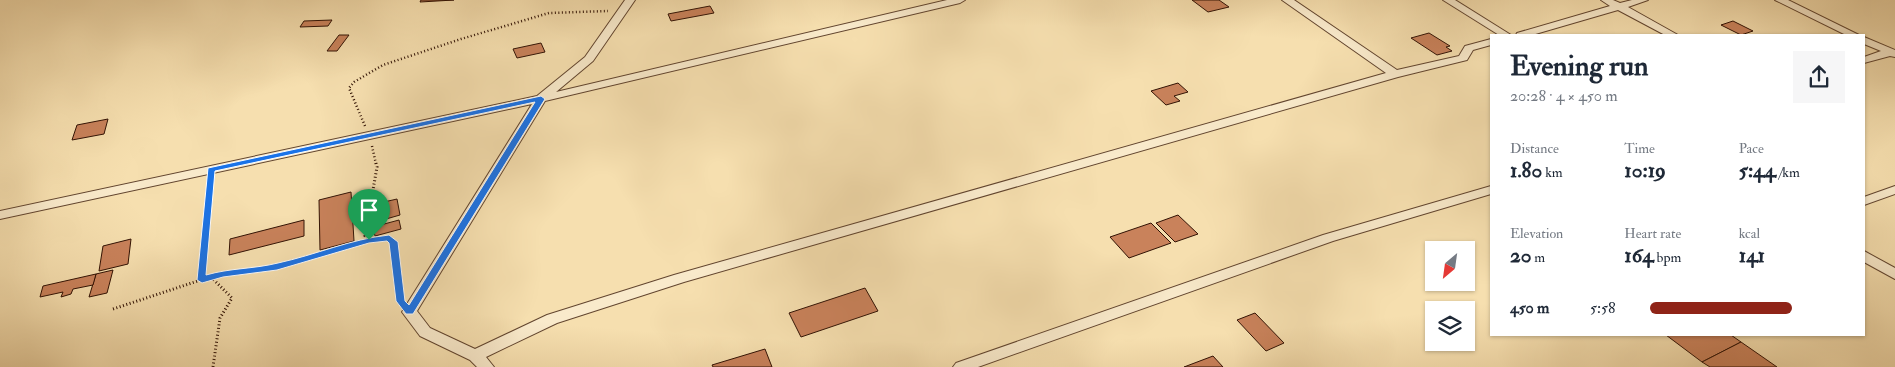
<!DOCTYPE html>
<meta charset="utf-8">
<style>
body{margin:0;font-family:"IM FELL Double Pica",serif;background:#f6f6f7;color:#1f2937;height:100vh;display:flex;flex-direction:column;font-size:19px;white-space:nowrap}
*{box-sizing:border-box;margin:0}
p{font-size:16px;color:#747a83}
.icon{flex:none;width:28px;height:28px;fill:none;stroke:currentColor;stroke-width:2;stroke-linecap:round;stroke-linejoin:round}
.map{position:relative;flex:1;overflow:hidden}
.panel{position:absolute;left:1490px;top:34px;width:375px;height:302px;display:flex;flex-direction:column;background:#fff;border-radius:0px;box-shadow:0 1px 4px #0004}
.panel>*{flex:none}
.needle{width:32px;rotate:209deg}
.tools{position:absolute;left:1425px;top:241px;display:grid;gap:10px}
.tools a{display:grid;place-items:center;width:50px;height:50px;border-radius:0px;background:#fff;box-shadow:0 1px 4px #0004;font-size:25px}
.pin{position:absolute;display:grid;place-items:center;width:42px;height:42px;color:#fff;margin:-51px -21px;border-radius:50% 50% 50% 0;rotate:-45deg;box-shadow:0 0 5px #0007}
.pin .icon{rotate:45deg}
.round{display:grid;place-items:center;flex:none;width:52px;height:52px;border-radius:0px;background:#f6f6f7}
.overview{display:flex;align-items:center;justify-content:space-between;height:85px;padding:0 20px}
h1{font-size:28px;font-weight:800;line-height:38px}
.metrics{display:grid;grid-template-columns:repeat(3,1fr);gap:8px;height:85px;padding:5px 20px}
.metrics div{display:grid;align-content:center}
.metrics b{font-size:21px;font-weight:800}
.metrics small{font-size:14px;font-weight:400}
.metrics p{font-size:14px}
ul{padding:0 20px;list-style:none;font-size:16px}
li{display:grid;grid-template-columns:80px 60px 1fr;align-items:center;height:38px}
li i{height:12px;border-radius:6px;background:#8f2418}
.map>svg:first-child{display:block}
</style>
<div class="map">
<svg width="1895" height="367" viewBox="0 0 1895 367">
<rect width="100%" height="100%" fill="#f6dfaf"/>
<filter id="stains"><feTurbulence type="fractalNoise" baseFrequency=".004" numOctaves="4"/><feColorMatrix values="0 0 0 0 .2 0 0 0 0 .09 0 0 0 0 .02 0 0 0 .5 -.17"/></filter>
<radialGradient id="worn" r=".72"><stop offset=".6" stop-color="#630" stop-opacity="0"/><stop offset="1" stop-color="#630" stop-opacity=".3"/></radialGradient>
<g fill="#c9825b" stroke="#311204">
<path d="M421 0H454L420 2Z"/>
<path d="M1192 0H1219L1229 7 1208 12Z"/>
<path d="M710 6 714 13 671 21 668 14Z"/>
<path d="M332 20 328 26 300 27 304 21Z"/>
<path d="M1733 21 1753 31 1741 35 1721 25Z"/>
<path d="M1429 33 1450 46 1446 47 1452 51 1437 55 1411 38Z"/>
<path d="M339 35H349L337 51H327Z"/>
<path d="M541 43 545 52 517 58 513 49Z"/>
<path d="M1178 83 1188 92 1174 96 1180 101 1166 105 1151 91Z"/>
<path d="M108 119 104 134 72 140 77 125Z"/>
<path d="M351 192 354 241 320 250 319 200Z"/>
<path d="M397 199 400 215 386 219 384 202Z"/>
<path d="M1178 215 1198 234 1175 242 1156 223Z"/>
<path d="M304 220V236L229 255 230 239Z"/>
<path d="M399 220 401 229 375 236 373 227Z"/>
<path d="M1151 223 1171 243 1129 258 1110 237Z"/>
<path d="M131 239 128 264 99 271 103 246Z"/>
<path d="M113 270 107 293 89 297 96 274Z"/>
<path d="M96 274 93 285 73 289 71 294 61 297 63 292 40 297 43 286Z"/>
<path d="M865 288 878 311 801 337 789 313Z"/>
<path d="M1255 313 1284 343 1266 351 1237 320Z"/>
<path d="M1666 335H1731L1741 342 1702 362Z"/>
<path d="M1741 342 1777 367H1710L1702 362Z"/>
<path d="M765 349 772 367H713L712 365Z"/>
<path d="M1213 356 1223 367H1184Z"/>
</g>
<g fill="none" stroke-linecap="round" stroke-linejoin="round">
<defs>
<g id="street">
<path d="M625 0H635L593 61 556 92 947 0H965L960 3 545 101 417 311 430 328 475 349 547 315 674 275 1386 73 1282 0H1294L1397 70 1459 56 1465 46 1491 39V45L1473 50 1467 60 1398 77 684 282 557 323 486 357 494 367H477L470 360 420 336 402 312 532 104 0 219V211L537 96 585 57Z"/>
<path d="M1443 0H1455L1511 35H1499Z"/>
<path d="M1601 0H1613L1620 3 1632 0H1648L1628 7 1678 35H1665L1618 10 1532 35H1516L1517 33 1610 6Z"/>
<path d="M1775 0H1788L1859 35H1846Z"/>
<path d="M1864 37 1895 50V57L1890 56 1864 63V57L1881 51 1864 44Z"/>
<path d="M1491 186V194L1333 241 978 367H953L956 363 1323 235Z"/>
<path d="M1895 186V194L1864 205V197Z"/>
<path d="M1864 251 1895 268V279L1864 262Z"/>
</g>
</defs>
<use href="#street" stroke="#62452f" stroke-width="2"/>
<g stroke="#311204" stroke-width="2.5" stroke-dasharray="1 2.5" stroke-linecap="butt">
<path d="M365 126 349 88 354 82 383 65 461 39 549 13 608 11"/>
<path d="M372 146 376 164"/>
</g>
<g stroke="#311204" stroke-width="3" stroke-dasharray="1 2.5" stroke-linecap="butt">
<path d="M376 163 377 167 365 236 369 240 389 238 394 242 401 299"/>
<path d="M211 277 232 298 220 318 213 367"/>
<path d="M201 280 210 181"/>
<path d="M113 309 222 273 277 267 369 240"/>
</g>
<use href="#street" fill="#f9eacb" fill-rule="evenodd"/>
</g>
<path fill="#1a73e8" stroke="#fff" fill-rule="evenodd" d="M541 96 545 99 413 314H406L396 301 389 243 387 241 369 243 277 270 223 277 202 283 197 280 208 168ZM535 102 409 305 405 301 398 242 389 235C351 239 315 255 278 263 254 269 230 268 206 275L215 171Z"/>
<rect width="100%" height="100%" filter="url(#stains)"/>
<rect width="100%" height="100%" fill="url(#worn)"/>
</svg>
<div class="tools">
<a><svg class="needle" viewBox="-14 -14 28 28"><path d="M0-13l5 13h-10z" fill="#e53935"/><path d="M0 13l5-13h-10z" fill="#747a83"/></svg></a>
<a><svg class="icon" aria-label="layers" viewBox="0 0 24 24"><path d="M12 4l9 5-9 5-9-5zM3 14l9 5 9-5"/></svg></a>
</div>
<div class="pin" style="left:369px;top:240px;background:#1e9e55"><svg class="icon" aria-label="arrive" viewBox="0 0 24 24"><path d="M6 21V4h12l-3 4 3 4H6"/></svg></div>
<section class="panel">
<div class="overview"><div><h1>Evening run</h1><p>20:28 · 4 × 450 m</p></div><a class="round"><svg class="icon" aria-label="share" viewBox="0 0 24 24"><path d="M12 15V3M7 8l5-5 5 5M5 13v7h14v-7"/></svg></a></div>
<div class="metrics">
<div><p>Distance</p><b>1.80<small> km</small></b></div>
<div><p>Time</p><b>10:19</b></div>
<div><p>Pace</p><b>5:44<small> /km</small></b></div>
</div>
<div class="metrics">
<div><p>Elevation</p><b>20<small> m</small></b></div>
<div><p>Heart rate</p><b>164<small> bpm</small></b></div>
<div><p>kcal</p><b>141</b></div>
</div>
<ul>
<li><b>450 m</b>5:58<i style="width:73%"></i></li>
</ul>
</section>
</div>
